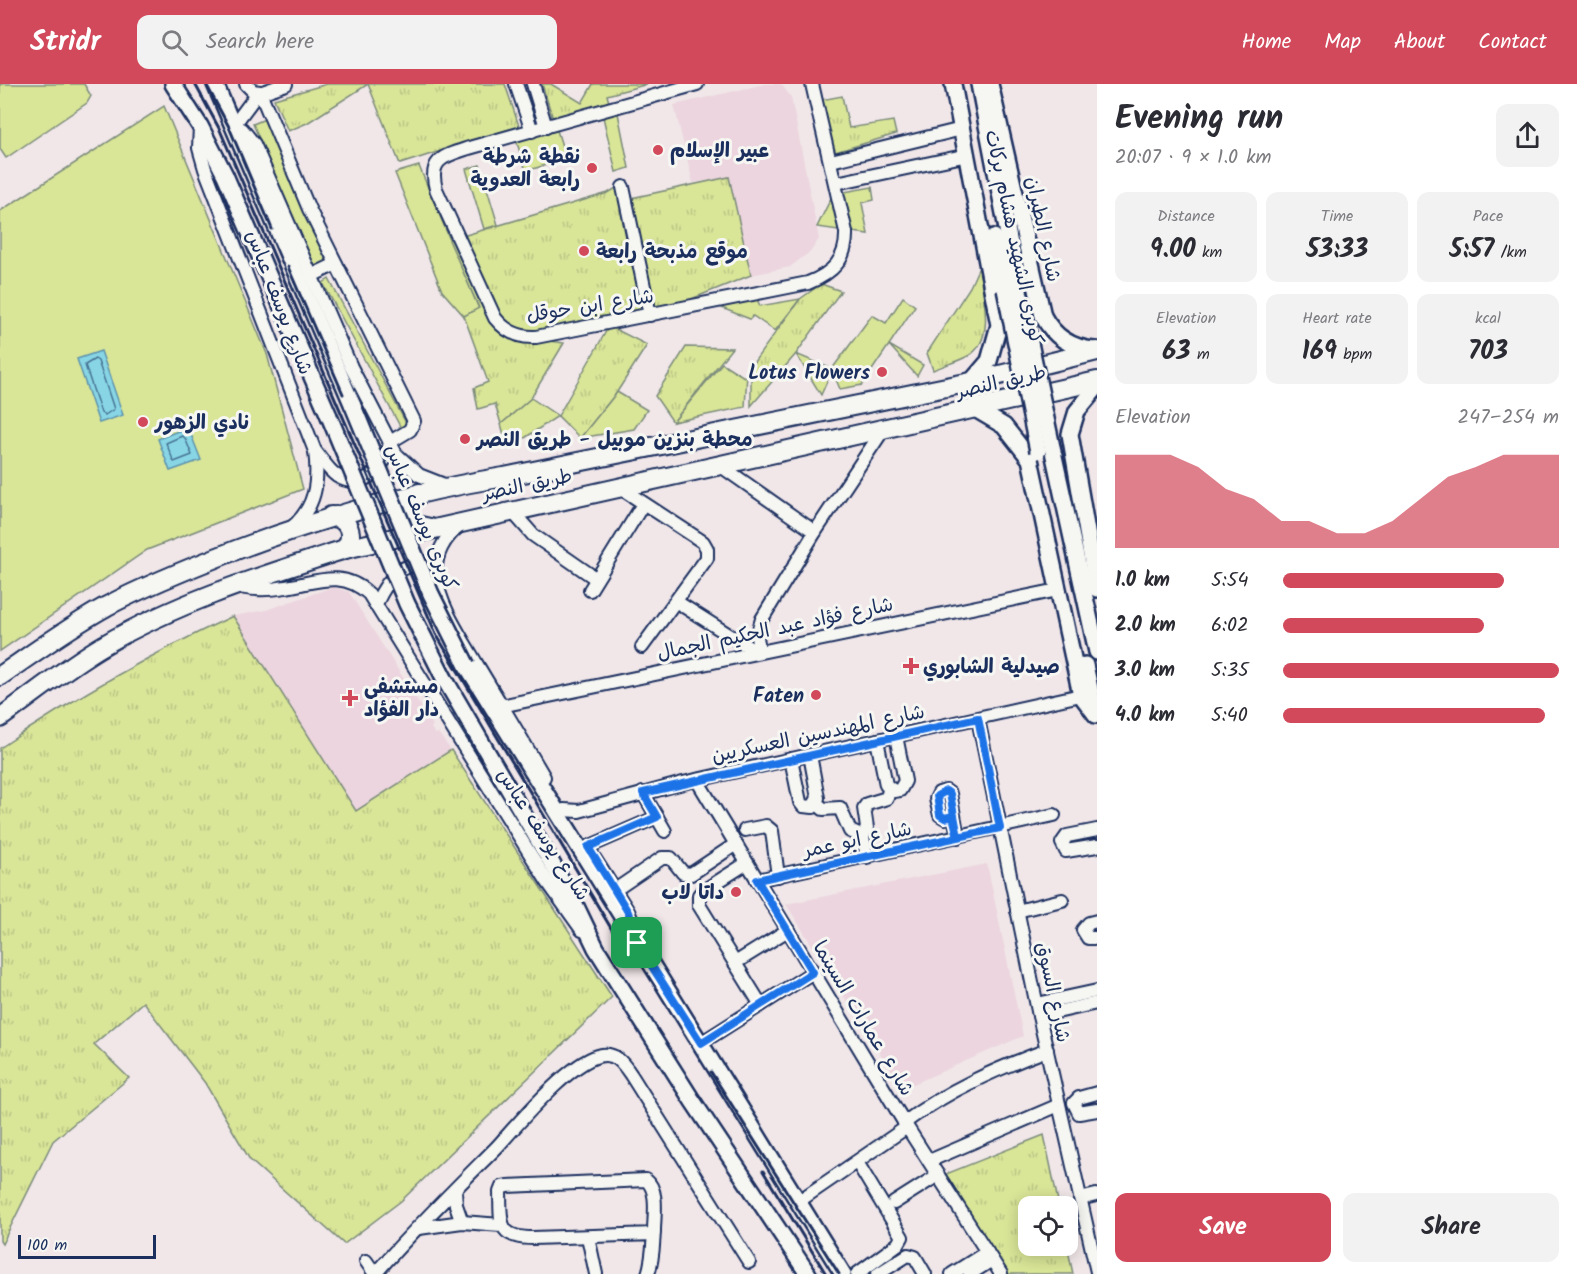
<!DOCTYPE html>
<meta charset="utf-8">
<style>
body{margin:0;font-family:Kalam,"Playpen Sans Arabic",sans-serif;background:#f2f2f3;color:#2b2b33;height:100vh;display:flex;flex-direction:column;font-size:22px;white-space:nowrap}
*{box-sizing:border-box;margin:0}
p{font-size:20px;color:#7c7c81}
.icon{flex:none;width:33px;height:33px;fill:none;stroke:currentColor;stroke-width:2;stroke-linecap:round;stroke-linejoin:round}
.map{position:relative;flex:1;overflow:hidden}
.sheet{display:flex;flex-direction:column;background:#fff;width:480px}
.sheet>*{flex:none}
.buttons{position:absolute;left:1018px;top:1112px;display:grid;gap:12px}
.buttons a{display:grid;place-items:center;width:60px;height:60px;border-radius:12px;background:#fff;box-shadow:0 3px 15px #0003;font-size:30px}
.scale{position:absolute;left:18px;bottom:15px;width:138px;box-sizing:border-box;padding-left:6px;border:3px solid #1b2f5e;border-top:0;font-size:16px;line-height:21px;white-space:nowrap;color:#1b2f5e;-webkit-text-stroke:4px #f6f6f2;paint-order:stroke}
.pin{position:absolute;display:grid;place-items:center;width:51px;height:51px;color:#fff;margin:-26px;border-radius:12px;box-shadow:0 3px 9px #0006}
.round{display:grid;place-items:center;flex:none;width:63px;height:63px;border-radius:12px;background:#f2f2f3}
.head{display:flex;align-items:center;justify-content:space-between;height:102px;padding:0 18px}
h1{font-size:33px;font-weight:800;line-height:45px}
.figures{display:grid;grid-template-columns:repeat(3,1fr);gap:9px;height:102px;padding:6px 18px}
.figures div{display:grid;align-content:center;border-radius:12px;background:#f2f2f3;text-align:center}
.figures b{font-size:26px;font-weight:800}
.figures small{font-size:16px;font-weight:400}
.figures p{font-size:16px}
.chart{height:168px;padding:12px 18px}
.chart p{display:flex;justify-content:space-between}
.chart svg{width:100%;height:108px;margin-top:6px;fill:#d1495b;opacity:.7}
.cta{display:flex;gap:12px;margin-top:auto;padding:12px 18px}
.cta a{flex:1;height:69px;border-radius:12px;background:#d1495b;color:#fff;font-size:24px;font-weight:800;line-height:69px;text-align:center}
.cta a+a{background:#f2f2f3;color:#2b2b33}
ul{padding:0 18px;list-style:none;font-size:20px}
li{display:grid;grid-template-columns:96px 72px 1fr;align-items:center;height:45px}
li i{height:15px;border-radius:8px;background:#d1495b}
header{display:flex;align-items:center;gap:36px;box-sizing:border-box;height:84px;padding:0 30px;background:#d1495b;color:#fff}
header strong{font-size:28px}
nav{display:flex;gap:33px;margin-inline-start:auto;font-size:21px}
.search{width:420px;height:54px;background:#f2f2f3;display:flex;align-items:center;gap:15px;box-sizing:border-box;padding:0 21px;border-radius:12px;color:#7c7c81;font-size:22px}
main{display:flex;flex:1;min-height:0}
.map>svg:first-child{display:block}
</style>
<header>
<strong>Stridr</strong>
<div class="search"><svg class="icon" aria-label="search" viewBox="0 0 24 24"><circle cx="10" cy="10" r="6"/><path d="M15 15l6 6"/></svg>Search here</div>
<nav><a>Home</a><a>Map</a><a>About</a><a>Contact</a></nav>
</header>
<main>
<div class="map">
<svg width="1097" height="1190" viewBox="0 0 1097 1190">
<defs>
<pattern id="park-tufts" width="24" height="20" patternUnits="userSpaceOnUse" patternTransform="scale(1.5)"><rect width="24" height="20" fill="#d9e597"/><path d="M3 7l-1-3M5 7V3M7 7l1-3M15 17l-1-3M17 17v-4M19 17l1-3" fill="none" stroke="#bac585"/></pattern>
</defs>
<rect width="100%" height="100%" fill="#f1e7e9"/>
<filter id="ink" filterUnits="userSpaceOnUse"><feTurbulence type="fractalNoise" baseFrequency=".0167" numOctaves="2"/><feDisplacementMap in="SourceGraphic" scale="12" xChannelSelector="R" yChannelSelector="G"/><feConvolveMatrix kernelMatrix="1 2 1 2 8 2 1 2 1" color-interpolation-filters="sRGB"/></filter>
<g filter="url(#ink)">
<g fill="#ecd5de">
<path d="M765 0H781L791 13 819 155 811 167 790 183 751 191 729 93 693 99 674 21Z"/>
<path d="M333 503 349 508 433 641 431 644 435 650 438 649 451 666 356 727 233 532 266 526Z"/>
<path d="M987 780 1023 952 902 1005 786 820Z"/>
</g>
<g fill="#d9e597" stroke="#7a8a7a" stroke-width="1.5">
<path d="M0 0H84L91 12 87 19 6 74 0 65Z"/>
<path d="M164 22 267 270 303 405 147 466 0 567V127Z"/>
<path d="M618 29 629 84 616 88 603 33Z"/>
<path d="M265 35 327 178 315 183 253 40Z"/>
<path d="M556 43 566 75 526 87 516 56Z"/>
<path d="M480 81 498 141 484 145 466 85Z"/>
<path d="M419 82 479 225 464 232 442 207 395 89Z"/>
<path d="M872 103 874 116 862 119 868 150 817 143 833 110Z"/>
<path d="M329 195 407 341 401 344 323 199Z"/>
<path d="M903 213 915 222 889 261 923 281 917 292 889 261 862 301 840 305 832 286 821 311 796 270 832 285 872 231 886 239Z"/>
<path d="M757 215 760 222 800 215 775 247 753 232 750 235 719 223Z"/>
<path d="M722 279 744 293 747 289 745 323 673 338Z"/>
<path d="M617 308 647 326 634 345 580 354Z"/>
<path d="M531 314 558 332 508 365 501 340Z"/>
</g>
<g fill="url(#park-tufts)" stroke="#7a8a7a" stroke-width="1.5">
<path d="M327 0H505L519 42 400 80 368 0 307 39 288 47 274 15Z"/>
<path d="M542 0H551L582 19 593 0H648L607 11 610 22 553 35Z"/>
<path d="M842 12 849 44 893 37 896 50 832 69 821 16Z"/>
<path d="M729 93 751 191 649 232 611 243 647 261 617 308 580 354 558 332 609 242 549 257 564 259 531 314 501 340 495 320 478 325 474 304 488 298 464 232 479 224 449 156 608 109 626 98 631 114Z"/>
<path d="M979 183C982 208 997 256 968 272 957 278 944 281 933 286L927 269 970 203Z"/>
<path d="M821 200 841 207 796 270 751 322V282L800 215Z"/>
<path d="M686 263 732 264 673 338 655 312Z"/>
<path d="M233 532 356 727 451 666 612 913 401 1117 344 1160 250 1076 205 999 143 918 94 960 129 994 53 1057 2 1160 0 1157V664C74 614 152 569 233 532Z"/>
<path d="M1044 1051 1059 1122H1029V1161H1067L1073 1190H1008L946 1090Z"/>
</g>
<g fill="#88d6e5" stroke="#5c93af" stroke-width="1.5">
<path d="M101 267 123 331 99 339 77 275Z"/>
<path d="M188 343 201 376 170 387 158 355Z"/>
</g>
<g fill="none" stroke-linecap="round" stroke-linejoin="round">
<g stroke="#477294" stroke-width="1.5">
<path d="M95 275 98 277 114 325 105 331 101 329 85 281Z"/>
<path d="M182 352 185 354 192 371 174 378 166 359Z"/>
</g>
<defs>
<g id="minor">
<path d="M246 0 253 7 260 8 309 125 414 337 410 346 390 358C387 383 364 408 337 392 328 386 322 375 315 367"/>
<path d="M286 0 257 10 234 41 242 45 254 60 351 283 396 370 419 391 447 402"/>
<path d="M516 0 532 47"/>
<path d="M533 0 546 43"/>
<path d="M697 0 469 64C444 72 428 75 436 105L495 234C506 248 519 254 536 253L808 199C833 189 847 175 846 148L812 0"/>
<path d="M200 42 199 64 205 85 315 367C319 398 316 424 290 445"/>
<path d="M831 77 962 45"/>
<path d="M836 99 968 71"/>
<path d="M623 103 650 231"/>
<path d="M311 192 336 180"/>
<path d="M721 382 815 448"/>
<path d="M619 403 703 458 707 465V474L642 563"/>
<path d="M511 426 533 451 595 494"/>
<path d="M461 441C444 453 434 472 436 492 439 522 462 554 476 579 499 617 522 655 544 693"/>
<path d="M239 503C254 506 270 506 286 503 317 498 342 485 369 510L547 797 582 846"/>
<path d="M590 506 643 420"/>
<path d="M677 518 756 568"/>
<path d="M376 520C388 494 404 472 436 484"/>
<path d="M759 568 757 552 762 535 815 448 883 346"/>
<path d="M501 622 1058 506"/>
<path d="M978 635 1039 932 1097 1188"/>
<path d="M877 656 886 701 894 707 900 706 905 697 896 652"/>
<path d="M791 675 800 718 803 722 813 723 818 714 810 671"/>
<path d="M697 696 907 1043 1001 1190"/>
<path d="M643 709 665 747"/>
<path d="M817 719 823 725 840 724 850 747 863 753"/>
<path d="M564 726 579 727 683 699 1081 611"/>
<path d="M953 732 945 734 940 731 936 715 939 709 946 707 950 710 958 753"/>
<path d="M745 746 766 742 772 747 778 792"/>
<path d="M1097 746 1067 752 1062 759 1066 767 1097 762"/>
<path d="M588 763 657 733"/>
<path d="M593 772 628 827 634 842"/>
<path d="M867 773 863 753 867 744 864 724 867 720 887 714 889 706"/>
<path d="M747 779 703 807 699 811V821L761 921"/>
<path d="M757 796 1054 731"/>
<path d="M615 806 662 774H671L683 789 691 790 736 760"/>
<path d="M1017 827 1062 816"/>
<path d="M1097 837 1089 839 1083 846 1088 854H1097"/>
<path d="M735 879 788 846"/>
<path d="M1037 920 1097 907"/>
<path d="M1039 932 1097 919"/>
<path d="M701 959 813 888"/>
<path d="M1097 1009 1079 1014 1074 1019 1079 1029 1097 1026"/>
<path d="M904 1039C948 1006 996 985 1047 966"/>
<path d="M929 1077 1059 1021"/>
<path d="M455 1106 456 1121 462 1138"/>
<path d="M1080 1115 1096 1111"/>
<path d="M799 1117 907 1043"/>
<path d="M894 1119 938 1091"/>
<path d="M419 1144 462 1138 501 1141"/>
<path d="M588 1153 596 1190"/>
<path d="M366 1177 375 1190"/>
<path d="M375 1190C413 1146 455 1105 496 1064 519 1039 567 981 598 972 615 967 623 979 631 991L749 1178"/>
<path d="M648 1190C653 1176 653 1162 654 1147 654 1132 659 1106 646 1096L507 1102 502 1103 500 1108C501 1137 496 1154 533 1154L654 1150"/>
<path d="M857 1190 898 1160 902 1153 857 1078"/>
<path d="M878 1190 908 1171 915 1173 925 1190"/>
<path d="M952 1190 987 1168"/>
<path d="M970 1190 992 1176"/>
</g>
<g id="major">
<path d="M173 0 200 42 225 91 329 332"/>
<path d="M215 0 353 322"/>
<path d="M953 0 999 241 989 277 971 298"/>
<path d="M979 0 1018 202"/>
<path d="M990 0 1043 232C1054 253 1071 264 1094 266"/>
<path d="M994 153 1005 205"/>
<path d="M1097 303 1077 327 1070 350 1097 505"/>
<path d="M977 326 1004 342 1030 375 1081 611 1096 631"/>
<path d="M1052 363 1097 568"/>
<path d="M1085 581 1095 628"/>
<path d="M467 582 843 1190"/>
<path d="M444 594 572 814 596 864 692 1016 808 1190"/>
</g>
<g id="highway">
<path d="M419 409C407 418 406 430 416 441L430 444"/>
<path d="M331 432C348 434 356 451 345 465"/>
<path d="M0 592C35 568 69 543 107 522 149 500 192 483 236 466 324 433 411 408 504 393L971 298 1097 267"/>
<path d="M0 634C35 609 68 582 104 561 180 517 262 492 345 465L1097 297"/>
</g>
</defs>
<use href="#minor" stroke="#1b2f5e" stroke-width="16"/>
<use href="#major" stroke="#1b2f5e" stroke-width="20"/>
<use href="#highway" stroke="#1b2f5e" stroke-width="22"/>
<use href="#minor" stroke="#f6f6f2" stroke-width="12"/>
<use href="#major" stroke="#f6f6f2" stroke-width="15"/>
<use href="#highway" stroke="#f6f6f2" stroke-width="18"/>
<g stroke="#1b2f5e" stroke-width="3">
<path d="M195 0 220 46 436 550 627 871"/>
<path d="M206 0 229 43 272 145"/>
<path d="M288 183 343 310"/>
<path d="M711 988 839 1190"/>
<path d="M763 1087 826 1190"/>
</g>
<defs>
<g id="major-bridge">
<path d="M1018 202 1052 363"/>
<path d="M1005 205 1038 367"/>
<path d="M353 322 431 510 467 582"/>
<path d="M329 332 407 520 444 594"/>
</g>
</defs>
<use href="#major-bridge" stroke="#1b2f5e" stroke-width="20" stroke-linecap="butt"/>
<use href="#major-bridge" stroke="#f6f6f2" stroke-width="15"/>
</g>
</g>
<g fill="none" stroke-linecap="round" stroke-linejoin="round" filter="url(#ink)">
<defs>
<path id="route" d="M637 859 701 959 813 888 757 796 958 753 950 710 946 707 937 712 940 731 945 734 953 732 958 753 1000 744 978 634 643 709 657 733 588 763 628 828 637 859"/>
</defs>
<use href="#route" stroke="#fff" stroke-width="12"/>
<use href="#route" stroke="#1a73e8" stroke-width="8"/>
</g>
<g fill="#d1495b" stroke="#f6f6f2" stroke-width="2">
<circle cx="658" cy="66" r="6"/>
<circle cx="592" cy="84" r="6"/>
<circle cx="584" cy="167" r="6"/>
<circle cx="882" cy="288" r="6"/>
<circle cx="143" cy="338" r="6"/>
<circle cx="465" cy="355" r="6"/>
<path d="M908 573h6v6h6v6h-6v6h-6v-6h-6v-6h6z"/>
<circle cx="816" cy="611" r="6"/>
<path d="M347 605h6v6h6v6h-6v6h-6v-6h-6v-6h6z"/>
<circle cx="736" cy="808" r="6"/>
</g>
<g text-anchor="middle" stroke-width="6" stroke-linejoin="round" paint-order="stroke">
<g font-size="20" font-weight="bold" fill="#1b2f5e" stroke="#f6f6f2" text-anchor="start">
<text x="670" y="73">عبير الإسلام</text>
<text x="580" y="79" text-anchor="end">نقطة شرطة<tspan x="580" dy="23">رابعة العدوية</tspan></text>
<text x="596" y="174">موقع مذبحة رابعة</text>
<text x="870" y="295" text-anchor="end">Lotus Flowers</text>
<text x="155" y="345">نادي الزهور</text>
<text x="477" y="362">محطة بنزين موبيل - طريق النصر</text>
<text x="923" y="589">صيدلية الشابوري</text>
<text x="364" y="609">مستشفى<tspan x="364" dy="23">دار الفؤاد</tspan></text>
<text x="804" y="618" text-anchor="end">Faten</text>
<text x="724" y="815" text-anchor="end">داتا لاب</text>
</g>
<g font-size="20" fill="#1b2f5e" stroke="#f6f6f2">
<text transform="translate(1044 145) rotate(78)" y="7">شارع الطيران</text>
<text transform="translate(1015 153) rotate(78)" y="7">كوبرى الشهيد هشام بركات</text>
<text transform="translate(280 218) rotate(69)" y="7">شارع يوسف عباس</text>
<text transform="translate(590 221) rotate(-9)" y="7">شارع ابن حوقل</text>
<text transform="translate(1001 297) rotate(-13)" y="7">طريق النصر</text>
<text transform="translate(527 400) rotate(-12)" y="7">طريق النصر</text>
<text transform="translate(422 433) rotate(67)" y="7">كوبرى يوسف عباس</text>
<text transform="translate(775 544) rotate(-12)" y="7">شارع فؤاد عبد الحكيم الجمال</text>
<text transform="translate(818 649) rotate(-12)" y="7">شارع المهندسين العسكريين</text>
<text transform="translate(544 750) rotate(57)" y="7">شارع يوسف عباس</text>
<text transform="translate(857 755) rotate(-12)" y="7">شارع ابو عمر</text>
<text transform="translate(1054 908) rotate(78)" y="7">شارع السوق</text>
<text transform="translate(864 934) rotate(59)" y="7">شارع عمارات السينما</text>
</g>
</g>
</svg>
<div class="buttons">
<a><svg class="icon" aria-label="locate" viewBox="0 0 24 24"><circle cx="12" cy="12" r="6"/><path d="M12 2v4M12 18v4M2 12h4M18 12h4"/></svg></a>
</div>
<div class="scale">100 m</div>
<div class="pin" style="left:637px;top:859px;background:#1e9e55"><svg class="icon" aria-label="arrive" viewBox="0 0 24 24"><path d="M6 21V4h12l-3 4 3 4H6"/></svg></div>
</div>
<section class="sheet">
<div class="head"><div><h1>Evening run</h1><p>20:07 · 9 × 1.0 km</p></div><a class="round"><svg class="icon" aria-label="share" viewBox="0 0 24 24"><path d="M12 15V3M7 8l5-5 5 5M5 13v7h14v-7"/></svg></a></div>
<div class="figures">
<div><p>Distance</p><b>9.00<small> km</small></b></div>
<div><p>Time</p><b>53:33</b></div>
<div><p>Pace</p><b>5:57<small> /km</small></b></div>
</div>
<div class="figures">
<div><p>Elevation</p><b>63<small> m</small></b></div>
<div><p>Heart rate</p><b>169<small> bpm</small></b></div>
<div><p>kcal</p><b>703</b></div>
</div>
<div class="chart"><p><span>Elevation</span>247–254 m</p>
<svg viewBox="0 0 160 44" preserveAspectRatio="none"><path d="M0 44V6L10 6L20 6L30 11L40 20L50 24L60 33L70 33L80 38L90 38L100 33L110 24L120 15L130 11L140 6L150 6L160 6V44z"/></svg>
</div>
<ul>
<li><b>1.0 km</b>5:54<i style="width:80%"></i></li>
<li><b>2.0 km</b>6:02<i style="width:73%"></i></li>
<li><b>3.0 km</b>5:35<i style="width:100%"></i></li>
<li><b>4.0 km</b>5:40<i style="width:95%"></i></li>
</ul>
<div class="cta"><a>Save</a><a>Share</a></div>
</section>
</main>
